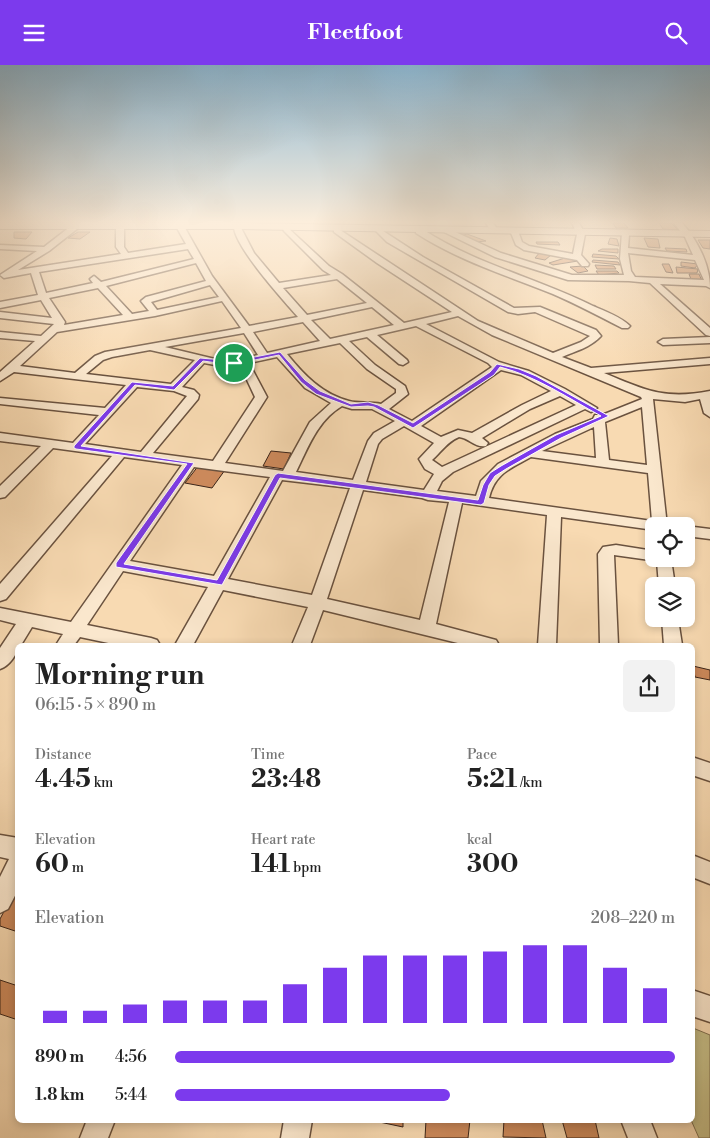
<!DOCTYPE html>
<meta charset="utf-8">
<style>
body{margin:0;font-family:"Libre Bodoni",serif;background:#f2f2f2;color:#222;height:100vh;display:flex;flex-direction:column;font-size:19px;white-space:nowrap}
*{box-sizing:border-box;margin:0}
p{font-size:16px;color:#767676}
.icon{flex:none;width:28px;height:28px;fill:none;stroke:currentColor;stroke-width:2;stroke-linecap:round;stroke-linejoin:round}
.map{position:relative;flex:1;overflow:hidden}
.details{position:absolute;left:15px;top:578px;width:680px;height:480px;display:flex;flex-direction:column;background:#fff;border-radius:8px;box-shadow:0 2px 8px #0003}
.details>*{flex:none}
.fabs{position:absolute;left:645px;top:452px;display:grid;gap:10px}
.fabs a{display:grid;place-items:center;width:50px;height:50px;border-radius:8px;background:#fff;box-shadow:0 2px 8px #0003;font-size:25px}
.pin{position:absolute;display:grid;place-items:center;width:42px;height:42px;color:#fff;margin:-21px;border:2px solid #fff;border-radius:50%;box-shadow:0 1px 5px #0007}
.round{display:grid;place-items:center;flex:none;width:52px;height:52px;border-radius:8px;background:#f2f2f2}
.head{display:flex;align-items:center;justify-content:space-between;height:85px;padding:0 20px}
h1{font-size:28px;font-weight:700;line-height:38px}
.figures{display:grid;grid-template-columns:repeat(3,1fr);gap:8px;height:85px;padding:5px 20px}
.figures div{display:grid;align-content:center}
.figures b{font-size:25px;font-weight:700}
.figures small{font-size:14px;font-weight:400}
.figures p{font-size:14px}
.chart{height:140px;padding:10px 20px}
.chart p{display:flex;justify-content:space-between}
.chart svg{width:100%;height:90px;margin-top:5px;stroke:#7c3aed;stroke-width:6}
ul{padding:0 20px;list-style:none;font-size:16px}
li{display:grid;grid-template-columns:80px 60px 1fr;align-items:center;height:38px}
li i{height:12px;border-radius:6px;background:#7c3aed}
header{display:flex;justify-content:space-between;align-items:center;height:65px;padding:0 20px;background:#7c3aed;color:#fff;font-size:22px;font-weight:700}
.map>svg:first-child{display:block}
</style>
<header><svg class="icon" aria-label="menu" viewBox="0 0 24 24"><path d="M4 6h16M4 12h16M4 18h16"/></svg>Fleetfoot<svg class="icon" aria-label="search" viewBox="0 0 24 24"><circle cx="10" cy="10" r="6"/><path d="M15 15l6 6"/></svg></header>
<div class="map">
<svg width="710" height="1073" viewBox="0 0 710 1073">
<rect width="100%" height="100%" fill="#f8dab2"/>
<filter id="stains"><feTurbulence type="fractalNoise" baseFrequency=".004" numOctaves="4"/><feColorMatrix values="0 0 0 0 .2 0 0 0 0 .09 0 0 0 0 .02 0 0 0 .5 -.17"/></filter>
<radialGradient id="worn" r=".72"><stop offset=".6" stop-color="#630" stop-opacity="0"/><stop offset="1" stop-color="#630" stop-opacity=".3"/></radialGradient>
<path fill="#c5bd87" stroke="#807050" d="M693 963 710 970V1073H699L691 1055H692Z"/>
<g fill="#cd8a5c" stroke="#3a2419">
<path d="M613 158H624L628 163H616Z"/>
<path d="M659 158H671L678 165 663 164Z"/>
<path d="M14 167H32L26 174 14 173Z"/>
<path d="M78 167H90L80 174 68 173Z"/>
<path d="M467 169 486 176 475 177 460 171Z"/>
<path d="M610 173 617 174 619 181 608 179Z"/>
<path d="M644 173 658 174 660 183 648 182Z"/>
<path d="M698 175H710V184L703 183Z"/>
<path d="M536 177H558L560 180 537 179Z"/>
<path d="M665 183 686 184 687 187 667 186Z"/>
<path d="M602 184H618V188L598 186Z"/>
<path d="M540 187 551 190 545 195 535 193Z"/>
<path d="M593 189 616 191 619 194 592 192Z"/>
<path d="M565 193 578 196 553 200 549 198Z"/>
<path d="M593 195 618 197 620 200 592 197Z"/>
<path d="M681 197 698 199 695 203 681 201Z"/>
<path d="M662 199H669L673 208 666 207Z"/>
<path d="M595 200 614 201 616 204H597Z"/>
<path d="M583 201 588 206 578 208 570 202Z"/>
<path d="M676 202 698 204 697 208H677Z"/>
<path d="M596 206H617L619 208 599 210Z"/>
<path d="M689 209H699L702 216 692 217Z"/>
<path d="M271 386 291 388 284 404 263 401Z"/>
<path d="M199 400 225 405 212 423 185 418Z"/>
<path d="M693 601 710 605V615L695 612Z"/>
<path d="M13 829 18 830V867L0 861V854Z"/>
<path d="M0 915 18 921V955L0 949Z"/>
<path d="M370 1055H403V1062Z"/>
<path d="M426 1055H470L468 1073H425Z"/>
<path d="M504 1055H542L546 1073 503 1072Z"/>
<path d="M562 1055H595L599 1073H567Z"/>
</g>
<g fill="none" stroke-linecap="round" stroke-linejoin="round">
<defs>
<g id="street">
<path d="M75 158 82 160 49 186 18 205 121 189 116 182V163L120 161 124 163V182L128 188 186 179 177 163 181 161 185 163 212 211 249 261 298 252C284 236 233 180 234 161H240L254 188 279 218 331 210 323 205 284 166 283 164 287 162 329 201 342 209 404 258 452 247 377 198 334 167V163H337L478 256 553 288 581 277 590 271 535 247 518 249 508 247 387 177 376 166 380 164 423 192 514 243 540 242 596 265 601 271C591 282 576 286 562 292L591 303 710 293V299L604 308C645 325 664 335 710 326V352L704 348 700 334 685 337 653 334 667 461H654V465L561 452 556 580H538L547 450 462 438 436 559 496 575 499 580H466L323 545 310 580H292L308 542 223 525 193 580H175L208 522 123 506 87 560 151 573 157 575 160 580H118L80 572 74 580H56L63 569 32 562 21 580H18C18 589 9 601 0 604V583L16 559 0 555V543L71 557 182 400 124 392 6 534 0 536V519L112 391 53 383 5 432 0 433V421L41 381 0 376V368L73 378 99 350 0 339V333L105 343 126 320 14 307 0 316V307L35 276 0 273V267L41 271 54 259 0 253V247L52 253 41 235 0 243V237L38 230 31 208 4 213 0 210 37 186 0 184V180L44 182ZM188 184 194 194 101 217 94 211 90 214 93 218 46 228 39 207ZM196 198 206 216 146 232 141 236 149 246 132 249 106 221ZM337 214 367 238 307 250 283 223ZM210 220 219 232 157 245 151 237ZM98 223 123 250 64 260 65 257 49 233ZM222 236 241 263 105 287 95 291 75 308 20 301 57 267 155 251ZM372 242 394 260 330 274 311 255ZM458 251 492 270 641 332 642 334 602 350H595L593 354 555 369 498 399 481 416 476 431 437 426 442 416 453 407 585 344 591 347 597 343 565 324 529 306 499 297 426 259ZM303 257 320 276 267 288 253 267ZM416 261 488 298 492 302 412 356 389 344 408 329 405 321 375 300 349 276 367 272 399 299 403 300 408 297 407 295 377 270ZM244 268 258 290 234 295 215 294 165 282ZM340 278 367 304 396 324V328L381 339C370 336 359 339 349 336 322 329 304 310 287 289ZM150 285 195 295 171 319 86 309 103 295 112 292ZM277 292 305 323 331 338 310 357 283 406 225 398 267 332 249 298ZM204 298 215 300H240L255 332 213 396 153 388 198 334 199 330 194 325 182 322ZM501 305 521 310 551 326 522 340 472 368 458 365 441 372 421 361ZM137 322 174 326 187 331 141 387 85 379ZM560 331 576 340 442 402 432 395C441 387 447 377 459 372 469 373 475 383 486 381L488 378 482 373 530 344ZM342 341 352 344H372L395 356 374 368 368 376 353 415 296 407C308 383 317 356 342 341ZM642 342 647 400 609 395 605 357ZM404 361 434 378 419 394 425 404 434 409 424 425 366 417 378 379 382 374ZM594 362 596 393 542 386ZM531 392 648 408 652 456 489 433C495 408 510 404 531 392ZM194 402 270 412 214 511 130 496ZM282 415 350 423 312 530 228 514ZM363 425 422 433 428 435 449 437 420 555 327 534Z"/>
<path d="M486 158H493L498 165 497 167H491Z"/>
<path d="M572 158H579L585 169 581 190 589 199 588 201H582L577 195 524 185 516 180 511 168 518 166 522 177 529 181 573 189 577 169Z"/>
<path d="M674 158H682C697 175 710 199 710 223L706 221 660 219 710 263V271L706 270 650 218 629 216 568 215 495 192 444 167 451 165 501 188 572 210H624L620 194 622 168 629 170 628 183 693 190 685 172ZM628 188 695 195 704 215 635 212 631 206Z"/>
<path d="M416 164H422C475 199 537 213 593 241 605 246 621 252 630 261L628 263H622C599 251 576 239 553 229 506 210 459 196 416 168Z"/>
<path d="M710 272V278L663 280 658 277 663 274Z"/>
<path d="M686 461 710 464V474L686 471Z"/>
<path d="M616 480 654 486V494H671L675 521H659L657 496 614 490 618 580H600L598 489 603 482Z"/>
<path d="M662 554H678L682 580H664Z"/>
<path d="M692 692 710 698V716L692 710Z"/>
<path d="M0 770 18 773V825L8 844 0 848V812L9 794 0 792Z"/>
<path d="M692 790 710 797V819L692 812Z"/>
<path d="M692 925 710 931V957L692 951Z"/>
<path d="M87 1055H115L108 1073H80Z"/>
<path d="M284 1055H312L309 1073H281Z"/>
<path d="M621 1055H650L657 1073H628Z"/>
</g>
<path id="secondary" d="M0 158H238L710 166V172L238 164H0Z"/>
</defs>
<use href="#street" stroke="#6a523f" stroke-width="3"/>
<use href="#secondary" stroke="#3a2419" stroke-width="2"/>
<use href="#street" fill="#fae7cd" fill-rule="evenodd"/>
<use href="#secondary" fill="#fae7cd" fill-rule="evenodd"/>
</g>
<linearGradient id="sky" x2="0" y2="1"><stop stop-color="#8ab6d2"/><stop offset="0.51" stop-color="#fceedc"/><stop offset="1" stop-color="#fceedc" stop-opacity="0"/></linearGradient>
<rect width="710" height="308" fill="url(#sky)"/>
<path fill="#7c3aed" stroke="#fff" fill-rule="evenodd" d="M280 287 305 315 320 326 351 339 368 337 378 340 413 358 490 307 497 299 519 304 536 311 609 351 561 373 506 404 495 411 489 420 484 438 481 440 280 413 222 520 116 502V498L187 399 76 384 74 383V381L132 317 173 321 200 293 234 296ZM279 290 301 317 316 329 351 342 368 341 374 342 413 363 494 310 500 302C536 311 568 333 601 351L556 370 501 401 490 408 483 420 478 435 278 408 275 410 217 515 124 499 194 398 81 381 135 320 174 325 203 296C233 301 249 296 279 290Z"/>
<rect width="100%" height="100%" filter="url(#stains)"/>
<rect width="100%" height="100%" fill="url(#worn)"/>
</svg>
<div class="fabs">
<a><svg class="icon" aria-label="locate" viewBox="0 0 24 24"><circle cx="12" cy="12" r="6"/><path d="M12 2v4M12 18v4M2 12h4M18 12h4"/></svg></a>
<a><svg class="icon" aria-label="layers" viewBox="0 0 24 24"><path d="M12 4l9 5-9 5-9-5zM3 14l9 5 9-5"/></svg></a>
</div>
<div class="pin" style="left:234px;top:298px;background:#1e9e55"><svg class="icon" aria-label="arrive" viewBox="0 0 24 24"><path d="M6 21V4h12l-3 4 3 4H6"/></svg></div>
<section class="details">
<div class="head"><div><h1>Morning run</h1><p>06:15 · 5 × 890 m</p></div><a class="round"><svg class="icon" aria-label="share" viewBox="0 0 24 24"><path d="M12 15V3M7 8l5-5 5 5M5 13v7h14v-7"/></svg></a></div>
<div class="figures">
<div><p>Distance</p><b>4.45<small> km</small></b></div>
<div><p>Time</p><b>23:48</b></div>
<div><p>Pace</p><b>5:21<small> /km</small></b></div>
</div>
<div class="figures">
<div><p>Elevation</p><b>60<small> m</small></b></div>
<div><p>Heart rate</p><b>141<small> bpm</small></b></div>
<div><p>kcal</p><b>300</b></div>
</div>
<div class="chart"><p><span>Elevation</span>208–220 m</p>
<svg viewBox="0 0 160 44" preserveAspectRatio="none"><path d="M5 44V38M15 44V38M25 44V35M35 44V33M45 44V33M55 44V33M65 44V25M75 44V17M85 44V11M95 44V11M105 44V11M115 44V9M125 44V6M135 44V6M145 44V17M155 44V27"/></svg>
</div>
<ul>
<li><b>890 m</b>4:56<i style="width:100%"></i></li>
<li><b>1.8 km</b>5:44<i style="width:55%"></i></li>
</ul>
</section>
</div>
